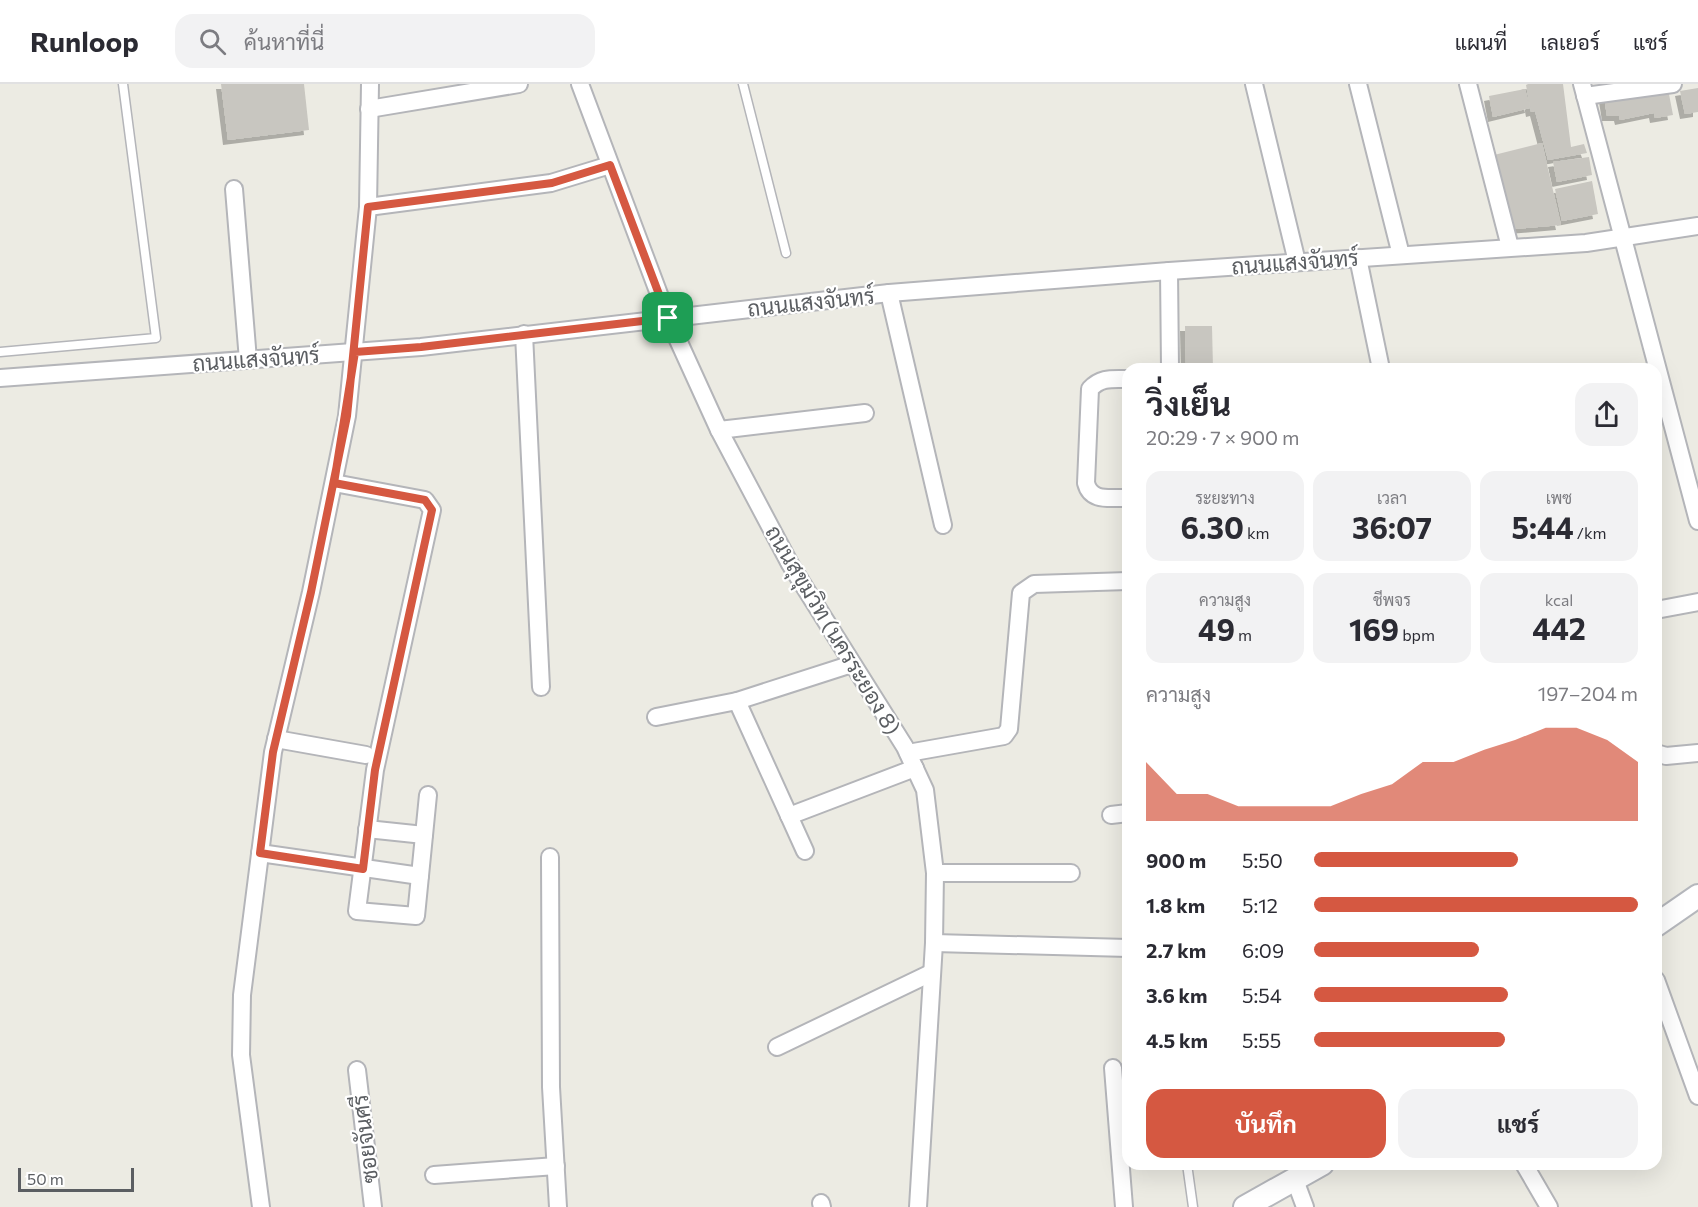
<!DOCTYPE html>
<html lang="th">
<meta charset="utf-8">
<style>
body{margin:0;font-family:Commissioner,Sarabun,sans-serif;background:#f2f2f3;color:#2b2b33;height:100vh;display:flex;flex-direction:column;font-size:22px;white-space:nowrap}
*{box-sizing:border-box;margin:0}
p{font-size:20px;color:#7c7c81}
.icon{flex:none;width:33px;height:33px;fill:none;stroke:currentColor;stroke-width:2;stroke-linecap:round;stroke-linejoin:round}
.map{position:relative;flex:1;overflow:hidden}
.sheet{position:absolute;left:1122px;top:279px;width:540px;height:807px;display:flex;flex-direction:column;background:#fff;border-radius:18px;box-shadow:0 6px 24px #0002}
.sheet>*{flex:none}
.scale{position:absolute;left:18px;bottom:15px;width:116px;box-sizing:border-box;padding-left:6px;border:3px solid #5b5e62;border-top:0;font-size:16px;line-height:21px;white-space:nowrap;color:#5b5e62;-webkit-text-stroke:4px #fff;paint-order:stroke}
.pin{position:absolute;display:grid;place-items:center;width:51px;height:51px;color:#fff;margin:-26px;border-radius:12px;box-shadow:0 3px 9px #0006}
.round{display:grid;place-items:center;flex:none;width:63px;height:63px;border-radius:18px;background:#f2f2f3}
.summary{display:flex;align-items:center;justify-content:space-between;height:102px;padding:0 24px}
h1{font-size:33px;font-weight:700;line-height:45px}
.figures{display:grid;grid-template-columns:repeat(3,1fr);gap:9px;height:102px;padding:6px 24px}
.figures div{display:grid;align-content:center;border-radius:15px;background:#f2f2f3;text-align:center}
.figures b{font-size:30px;font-weight:700}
.figures small{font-size:16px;font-weight:400}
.figures p{font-size:16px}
.chart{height:168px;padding:12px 24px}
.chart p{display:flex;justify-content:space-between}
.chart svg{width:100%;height:108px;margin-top:6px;fill:#d55841;opacity:.7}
.cta{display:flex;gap:12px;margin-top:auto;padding:12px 24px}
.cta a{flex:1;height:69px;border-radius:18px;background:#d55841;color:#fff;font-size:24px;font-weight:700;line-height:69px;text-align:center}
.cta a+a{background:#f2f2f3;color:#2b2b33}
ul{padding:0 24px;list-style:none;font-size:20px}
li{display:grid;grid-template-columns:96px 72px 1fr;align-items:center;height:45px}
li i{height:15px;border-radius:8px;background:#d55841}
header{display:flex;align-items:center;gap:36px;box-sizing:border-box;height:84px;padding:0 30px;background:#fff;border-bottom:2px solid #e1e1e2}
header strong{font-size:28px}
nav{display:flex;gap:33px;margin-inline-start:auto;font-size:21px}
.search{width:420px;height:54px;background:#f2f2f3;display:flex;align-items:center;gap:15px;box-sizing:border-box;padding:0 21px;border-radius:18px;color:#7c7c81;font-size:22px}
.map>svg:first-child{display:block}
</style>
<header>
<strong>Runloop</strong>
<div class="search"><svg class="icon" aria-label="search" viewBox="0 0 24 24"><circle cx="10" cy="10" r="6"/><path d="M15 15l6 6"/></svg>ค้นหาที่นี่</div>
<nav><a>แผนที่</a><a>เลเยอร์</a><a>แชร์</a></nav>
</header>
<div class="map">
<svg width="1698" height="1123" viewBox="0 0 1698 1123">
<defs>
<filter id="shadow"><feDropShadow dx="-5" dy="5" stdDeviation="0" flood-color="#0004"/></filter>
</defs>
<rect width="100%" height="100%" fill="#ecebe3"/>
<g fill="#c8c6c0" filter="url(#shadow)">
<path d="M221 0H304L309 46 228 56Z"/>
<path d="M1528 0H1563L1571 63 1584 60 1587 69 1548 76 1535 27 1531 28 1526 1Z"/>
<path d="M1698 4V28L1685 30 1680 7Z"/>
<path d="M1525 5 1530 24 1493 33 1489 12Z"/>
<path d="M1668 5 1673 31 1655 34 1654 29 1620 36 1619 32H1607L1604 13Z"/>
<path d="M1542 59 1561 141 1514 145 1494 71Z"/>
<path d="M1589 73 1592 91 1557 98 1553 78Z"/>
<path d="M1592 97 1598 130 1562 137 1555 105Z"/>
<path d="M1185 242H1212L1213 285H1186Z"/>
</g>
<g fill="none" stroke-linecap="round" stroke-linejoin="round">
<defs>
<g id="lane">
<path d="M743 0 786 169"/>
<path d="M0 268 156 254 123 0"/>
<path d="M1187 1080 1193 1123"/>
</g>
<g id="street">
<path d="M580 0 668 234 719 346 790 480 905 663 925 706 935 789 934 859 918 1123"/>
<path d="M1254 0 1297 178"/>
<path d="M1358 0 1401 171"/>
<path d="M1468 0 1510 163"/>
<path d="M1582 0 1698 437"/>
<path d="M1585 12 1673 0"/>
<path d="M369 25 519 0"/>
<path d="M234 105 248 276"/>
<path d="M368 123 551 99 610 81"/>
<path d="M1358 174 1381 285"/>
<path d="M1169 187 1170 285"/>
<path d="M889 209 943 441"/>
<path d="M524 250 541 603"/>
<path d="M0 294 421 263 889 209 1169 187 1586 159 1698 142"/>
<path d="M1128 295C1112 295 1101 293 1090 305L1086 399C1091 419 1111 413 1128 414"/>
<path d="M719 346 865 329"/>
<path d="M334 399 425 416 432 426 375 686 357 827 416 832 428 711"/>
<path d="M1656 526 1698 518"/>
<path d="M737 617 805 767"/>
<path d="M656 633 737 617 852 580"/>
<path d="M276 655 366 671"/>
<path d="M908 669 1004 652 1009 645 1021 509 1034 500 1128 497"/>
<path d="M1656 669 1666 672 1698 669"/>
<path d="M1111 731 1128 729"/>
<path d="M789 732 915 684"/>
<path d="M367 745 424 751"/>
<path d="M260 769 420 792"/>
<path d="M550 773 551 1003 558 1123"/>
<path d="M935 789H1071"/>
<path d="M934 859 1128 864"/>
<path d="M1656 896 1698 1012"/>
<path d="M777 963 931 889"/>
<path d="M1113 984 1124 1123"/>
<path d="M357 986 373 1123"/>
<path d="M1524 1080 1549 1123"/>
<path d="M434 1091 556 1082"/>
<path d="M1295 1096 1305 1123"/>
<path d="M821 1119 822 1123"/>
<path d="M261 1123 241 971 242 911 273 668 311 508 347 332 368 123 370 0"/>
</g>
<g id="secondary">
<path d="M1656 841 1698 812"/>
<path d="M1245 1123 1322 1080"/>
</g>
</defs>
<use href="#lane" stroke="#b4b5b9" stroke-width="11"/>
<use href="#street" stroke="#b4b5b9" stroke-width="20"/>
<use href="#secondary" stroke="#b5b7bc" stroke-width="26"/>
<use href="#lane" stroke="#fff" stroke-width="8"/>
<use href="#street" stroke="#fff" stroke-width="16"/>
<use href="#secondary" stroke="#fff" stroke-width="22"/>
</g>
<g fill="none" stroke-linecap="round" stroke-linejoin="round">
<defs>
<path id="route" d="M668 234 610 81 552 99 368 123 347 332 311 508 273 668 260 769 363 785 375 686 432 426 425 416 334 399 355 268 421 263 668 234"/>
</defs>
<use href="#route" stroke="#fff" stroke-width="12"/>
<use href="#route" stroke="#d55841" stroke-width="8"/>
</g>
<g text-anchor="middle" stroke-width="4.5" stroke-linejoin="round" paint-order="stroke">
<g font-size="22" fill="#5b5e62" stroke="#fff">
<text transform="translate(1295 178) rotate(-4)" y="8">ถนนแสงจันทร์</text>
<text transform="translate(811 218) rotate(-6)" y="8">ถนนแสงจันทร์</text>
<text transform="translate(256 275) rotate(-4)" y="8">ถนนแสงจันทร์</text>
<text transform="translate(833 546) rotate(59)" y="8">ถนนสุขุมวิท (นครระยอง 8)</text>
<text transform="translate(365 1055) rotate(-97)" y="8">ซอยจันศรี</text>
</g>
</g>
</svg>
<div class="scale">50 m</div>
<div class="pin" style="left:668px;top:234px;background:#1e9e55"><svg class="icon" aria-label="arrive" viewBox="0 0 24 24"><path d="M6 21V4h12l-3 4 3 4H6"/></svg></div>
<section class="sheet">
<div class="summary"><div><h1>วิ่งเย็น</h1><p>20:29 · 7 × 900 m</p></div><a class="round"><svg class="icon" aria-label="share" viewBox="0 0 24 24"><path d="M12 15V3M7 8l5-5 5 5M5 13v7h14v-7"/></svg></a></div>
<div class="figures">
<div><p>ระยะทาง</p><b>6.30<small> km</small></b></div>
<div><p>เวลา</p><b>36:07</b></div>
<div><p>เพซ</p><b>5:44<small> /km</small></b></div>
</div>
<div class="figures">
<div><p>ความสูง</p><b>49<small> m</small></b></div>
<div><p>ชีพจร</p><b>169<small> bpm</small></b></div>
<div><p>kcal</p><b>442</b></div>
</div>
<div class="chart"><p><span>ความสูง</span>197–204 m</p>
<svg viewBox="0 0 160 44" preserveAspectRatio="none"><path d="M0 44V20L10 33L20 33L30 38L40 38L50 38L60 38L70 33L80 29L90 20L100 20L110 15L120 11L130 6L140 6L150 11L160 20V44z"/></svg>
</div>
<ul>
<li><b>900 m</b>5:50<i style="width:63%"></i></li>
<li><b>1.8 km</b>5:12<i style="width:100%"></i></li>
<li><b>2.7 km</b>6:09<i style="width:51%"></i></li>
<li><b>3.6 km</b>5:54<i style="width:60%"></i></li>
<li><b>4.5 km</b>5:55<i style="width:59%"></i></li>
</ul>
<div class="cta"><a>บันทึก</a><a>แชร์</a></div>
</section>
</div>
